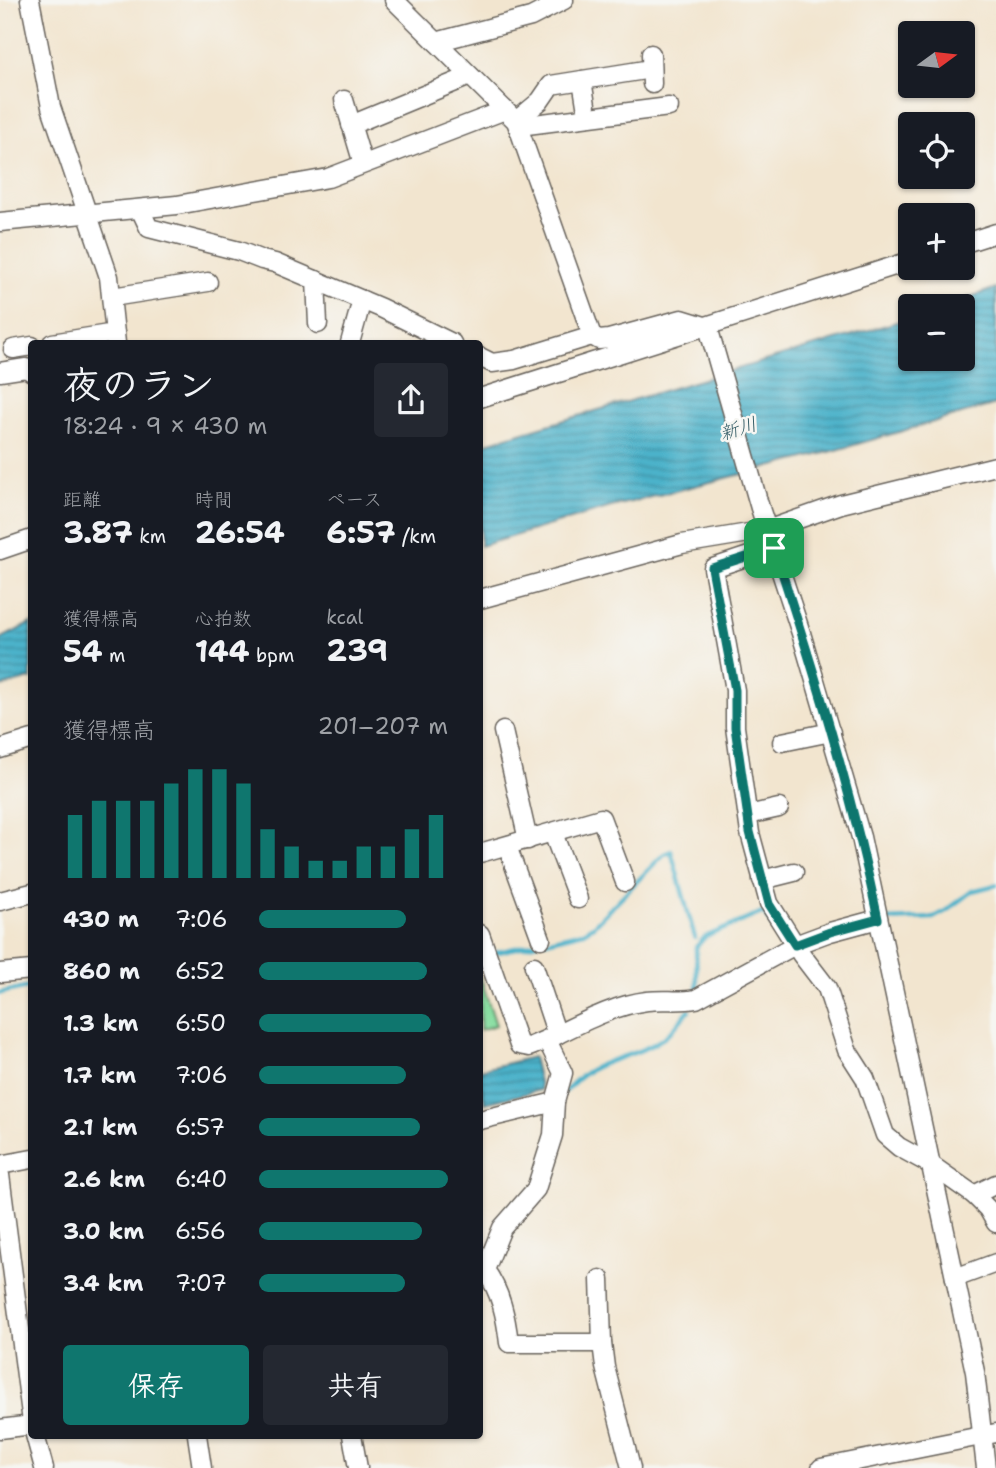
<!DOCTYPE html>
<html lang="ja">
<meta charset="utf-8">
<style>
body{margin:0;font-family:"Shantell Sans","Klee One",sans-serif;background:#242831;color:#f1f3f6;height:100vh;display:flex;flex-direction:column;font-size:26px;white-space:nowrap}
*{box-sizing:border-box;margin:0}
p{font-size:23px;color:#9ea1a6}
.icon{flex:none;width:38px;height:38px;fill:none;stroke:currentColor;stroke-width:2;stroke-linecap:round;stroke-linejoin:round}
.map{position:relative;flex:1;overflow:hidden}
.sheet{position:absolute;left:28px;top:340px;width:455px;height:1099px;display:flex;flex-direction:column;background:#171b24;border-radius:7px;box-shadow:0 2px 5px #0004}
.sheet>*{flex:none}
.needle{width:46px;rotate:75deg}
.tools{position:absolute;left:898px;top:21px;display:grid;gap:14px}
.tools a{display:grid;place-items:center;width:77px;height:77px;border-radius:7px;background:#171b24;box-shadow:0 2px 5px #0004;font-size:35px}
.pin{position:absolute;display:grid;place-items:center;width:60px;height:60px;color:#fff;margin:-30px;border-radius:14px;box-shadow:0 4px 10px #0006}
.round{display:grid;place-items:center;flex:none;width:74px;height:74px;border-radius:7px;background:#242831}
.overview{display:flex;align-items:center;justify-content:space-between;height:119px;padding:0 35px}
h1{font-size:38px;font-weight:700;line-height:52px}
.metrics{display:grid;grid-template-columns:repeat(3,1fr);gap:10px;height:119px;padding:7px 35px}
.metrics div{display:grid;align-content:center}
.metrics b{font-size:30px;font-weight:700}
.metrics small{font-size:19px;font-weight:400}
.metrics p{font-size:19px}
.chart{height:196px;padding:14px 35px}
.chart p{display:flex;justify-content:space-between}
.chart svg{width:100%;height:126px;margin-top:7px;stroke:#0f766e;stroke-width:6}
.primary-button{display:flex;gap:14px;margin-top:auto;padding:14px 35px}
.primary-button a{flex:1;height:80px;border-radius:7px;background:#0f766e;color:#fff;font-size:28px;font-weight:700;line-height:80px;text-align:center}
.primary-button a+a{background:#242831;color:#f1f3f6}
ul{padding:0 35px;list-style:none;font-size:23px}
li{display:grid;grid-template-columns:112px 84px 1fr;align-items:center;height:52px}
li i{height:18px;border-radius:9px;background:#0f766e}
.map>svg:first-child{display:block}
</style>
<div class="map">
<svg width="996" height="1468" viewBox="0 0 996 1468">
<defs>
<pattern id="water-rules" width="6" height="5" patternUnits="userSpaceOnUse" patternTransform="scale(1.75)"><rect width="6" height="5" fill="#4cb2ca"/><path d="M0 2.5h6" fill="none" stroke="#3e90a3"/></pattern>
</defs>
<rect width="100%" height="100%" fill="#f6f6f2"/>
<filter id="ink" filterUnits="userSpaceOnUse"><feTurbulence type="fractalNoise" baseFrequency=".0143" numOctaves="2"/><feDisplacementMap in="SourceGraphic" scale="14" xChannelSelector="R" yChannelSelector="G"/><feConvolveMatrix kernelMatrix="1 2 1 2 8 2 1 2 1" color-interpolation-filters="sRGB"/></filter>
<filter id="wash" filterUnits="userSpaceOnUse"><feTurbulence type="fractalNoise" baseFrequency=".00686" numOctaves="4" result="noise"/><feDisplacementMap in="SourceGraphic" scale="28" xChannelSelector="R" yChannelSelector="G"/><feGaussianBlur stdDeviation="1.57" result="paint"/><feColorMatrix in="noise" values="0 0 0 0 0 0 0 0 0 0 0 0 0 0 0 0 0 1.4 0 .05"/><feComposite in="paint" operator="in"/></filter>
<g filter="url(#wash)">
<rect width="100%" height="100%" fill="#f2e5cf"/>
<path fill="#88dea1" stroke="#527d5e" stroke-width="2" d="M480 976 496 1025 480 1030Z"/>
<g fill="url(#water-rules)" stroke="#346773" stroke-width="2">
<path d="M996 288V404L833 451 611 507 480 546V445L910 318V359H962V306H945Z"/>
<path d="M31 623V679L0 687V639Z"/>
<path d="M533 1057 541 1090 485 1103 480 1081V1070Z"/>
</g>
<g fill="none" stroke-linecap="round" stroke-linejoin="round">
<g stroke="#4cb2ca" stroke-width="4.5">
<path d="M886 920 933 918 946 911 972 891 996 885"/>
<path d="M546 941 583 932 593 926 664 854 671 851 695 938"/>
<path d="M494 953 537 943"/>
<path d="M697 989 696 947 705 937 764 912 781 940"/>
<path d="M0 993 32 986"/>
<path d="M566 1091C594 1056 628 1062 662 1039 673 1032 681 1019 689 1010"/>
</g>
</g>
</g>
<g filter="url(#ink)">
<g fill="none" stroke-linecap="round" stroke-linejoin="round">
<defs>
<g id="minor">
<path d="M30 0 51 107 109 277 116 343"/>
<path d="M394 0 516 121 592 336 599 340 609 339 682 319 708 327"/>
<path d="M436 42 531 17 564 0"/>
<path d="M651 54 652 84"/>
<path d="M582 80 586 105"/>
<path d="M344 100 363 164"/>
<path d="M516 121 540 101 551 85 651 69"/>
<path d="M351 125 470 76"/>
<path d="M519 126 669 107"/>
<path d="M140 209 149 228 239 251 262 260 275 263 381 308 452 343"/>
<path d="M0 222 177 205 328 178 505 110"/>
<path d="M962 244 996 233"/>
<path d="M316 280 318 324"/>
<path d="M112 297 208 282"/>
<path d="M708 327 760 508 801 633 861 837 975 1372 986 1468"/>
<path d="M52 343 115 333"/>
<path d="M350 343 362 300"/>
<path d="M13 349 32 346"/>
<path d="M480 357 492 363 514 360 592 336"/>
<path d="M0 372 26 368 32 372"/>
<path d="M480 398 910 261"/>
<path d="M773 548 713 568 735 690V727L750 833 769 903 801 954 827 988 847 1050 865 1078 885 1135 899 1147 930 1164 974 1195 996 1184"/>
<path d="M0 550 32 539"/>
<path d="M480 599 682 544 767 530 841 504 996 466"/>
<path d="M503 731 528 840"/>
<path d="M782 742 831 732"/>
<path d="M0 749 32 739"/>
<path d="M748 815 779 808"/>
<path d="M553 833 578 899"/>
<path d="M507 846 541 939"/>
<path d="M480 853 601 818 625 882"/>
<path d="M762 880 794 872"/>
<path d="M0 901 32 893"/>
<path d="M480 934 519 1045 529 1047C567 1032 606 1006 647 1001 664 999 680 1002 696 999L795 945 830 932 878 919"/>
<path d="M534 966 557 1035"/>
<path d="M0 973 32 970"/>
<path d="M555 1102 553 1135 536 1189 502 1228 485 1270C501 1292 506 1317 509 1343H602L600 1279"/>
<path d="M480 1120 555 1102 563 1073 547 1040"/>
<path d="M0 1165 32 1159"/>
<path d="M0 1175 32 1422"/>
<path d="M974 1195 988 1209 996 1223"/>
<path d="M955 1278 996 1263"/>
<path d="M602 1343 605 1367 631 1468"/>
<path d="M0 1429 32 1425"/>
<path d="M35 1435 44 1468"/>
<path d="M197 1435 202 1468"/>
<path d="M352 1435 358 1468"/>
<path d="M821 1468 996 1433"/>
</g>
</defs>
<use href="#minor" stroke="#67625b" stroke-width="21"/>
<use href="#minor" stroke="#fff" stroke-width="18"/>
</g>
</g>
<g fill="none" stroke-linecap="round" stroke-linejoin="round" filter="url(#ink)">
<defs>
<path id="route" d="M774 548C814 670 852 793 878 919L830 932 795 945 769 904 750 832 735 727V690L712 568Z"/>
</defs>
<use href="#route" stroke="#fff" stroke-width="14"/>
<use href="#route" stroke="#0f766e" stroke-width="9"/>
</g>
<g text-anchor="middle" stroke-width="5" stroke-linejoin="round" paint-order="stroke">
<g font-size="19" font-style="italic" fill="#2f5862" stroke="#f6f6f2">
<text transform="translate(738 428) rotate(-17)" y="7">新川</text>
</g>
</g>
</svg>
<div class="tools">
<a><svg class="needle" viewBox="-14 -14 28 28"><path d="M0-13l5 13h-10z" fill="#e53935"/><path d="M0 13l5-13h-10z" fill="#9ea1a6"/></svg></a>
<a><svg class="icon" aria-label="locate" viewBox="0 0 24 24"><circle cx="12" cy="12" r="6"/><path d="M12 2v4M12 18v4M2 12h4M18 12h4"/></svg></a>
<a>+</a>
<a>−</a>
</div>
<div class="pin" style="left:774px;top:548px;background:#1e9e55"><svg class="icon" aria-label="arrive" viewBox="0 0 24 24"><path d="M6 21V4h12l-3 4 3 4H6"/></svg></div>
<section class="sheet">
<div class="overview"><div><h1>夜のラン</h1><p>18:24 · 9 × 430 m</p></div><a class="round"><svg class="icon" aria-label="share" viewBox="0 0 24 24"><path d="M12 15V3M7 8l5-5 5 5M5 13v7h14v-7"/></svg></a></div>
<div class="metrics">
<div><p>距離</p><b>3.87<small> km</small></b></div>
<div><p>時間</p><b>26:54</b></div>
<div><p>ペース</p><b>6:57<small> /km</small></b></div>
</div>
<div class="metrics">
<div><p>獲得標高</p><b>54<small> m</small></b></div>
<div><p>心拍数</p><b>144<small> bpm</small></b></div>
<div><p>kcal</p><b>239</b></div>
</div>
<div class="chart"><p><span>獲得標高</span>201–207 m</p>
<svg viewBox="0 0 160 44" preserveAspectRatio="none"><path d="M5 44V22M15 44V17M25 44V17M35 44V17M45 44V11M55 44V6M65 44V6M75 44V11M85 44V27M95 44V33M105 44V38M115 44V38M125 44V33M135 44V33M145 44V27M155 44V22"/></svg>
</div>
<ul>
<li><b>430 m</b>7:06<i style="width:78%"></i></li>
<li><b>860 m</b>6:52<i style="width:89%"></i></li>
<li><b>1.3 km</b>6:50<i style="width:91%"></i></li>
<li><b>1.7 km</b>7:06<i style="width:78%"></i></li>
<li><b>2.1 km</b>6:57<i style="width:85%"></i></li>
<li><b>2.6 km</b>6:40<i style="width:100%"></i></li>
<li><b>3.0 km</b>6:56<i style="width:86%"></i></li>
<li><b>3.4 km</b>7:07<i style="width:77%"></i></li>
</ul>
<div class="primary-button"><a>保存</a><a>共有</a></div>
</section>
</div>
